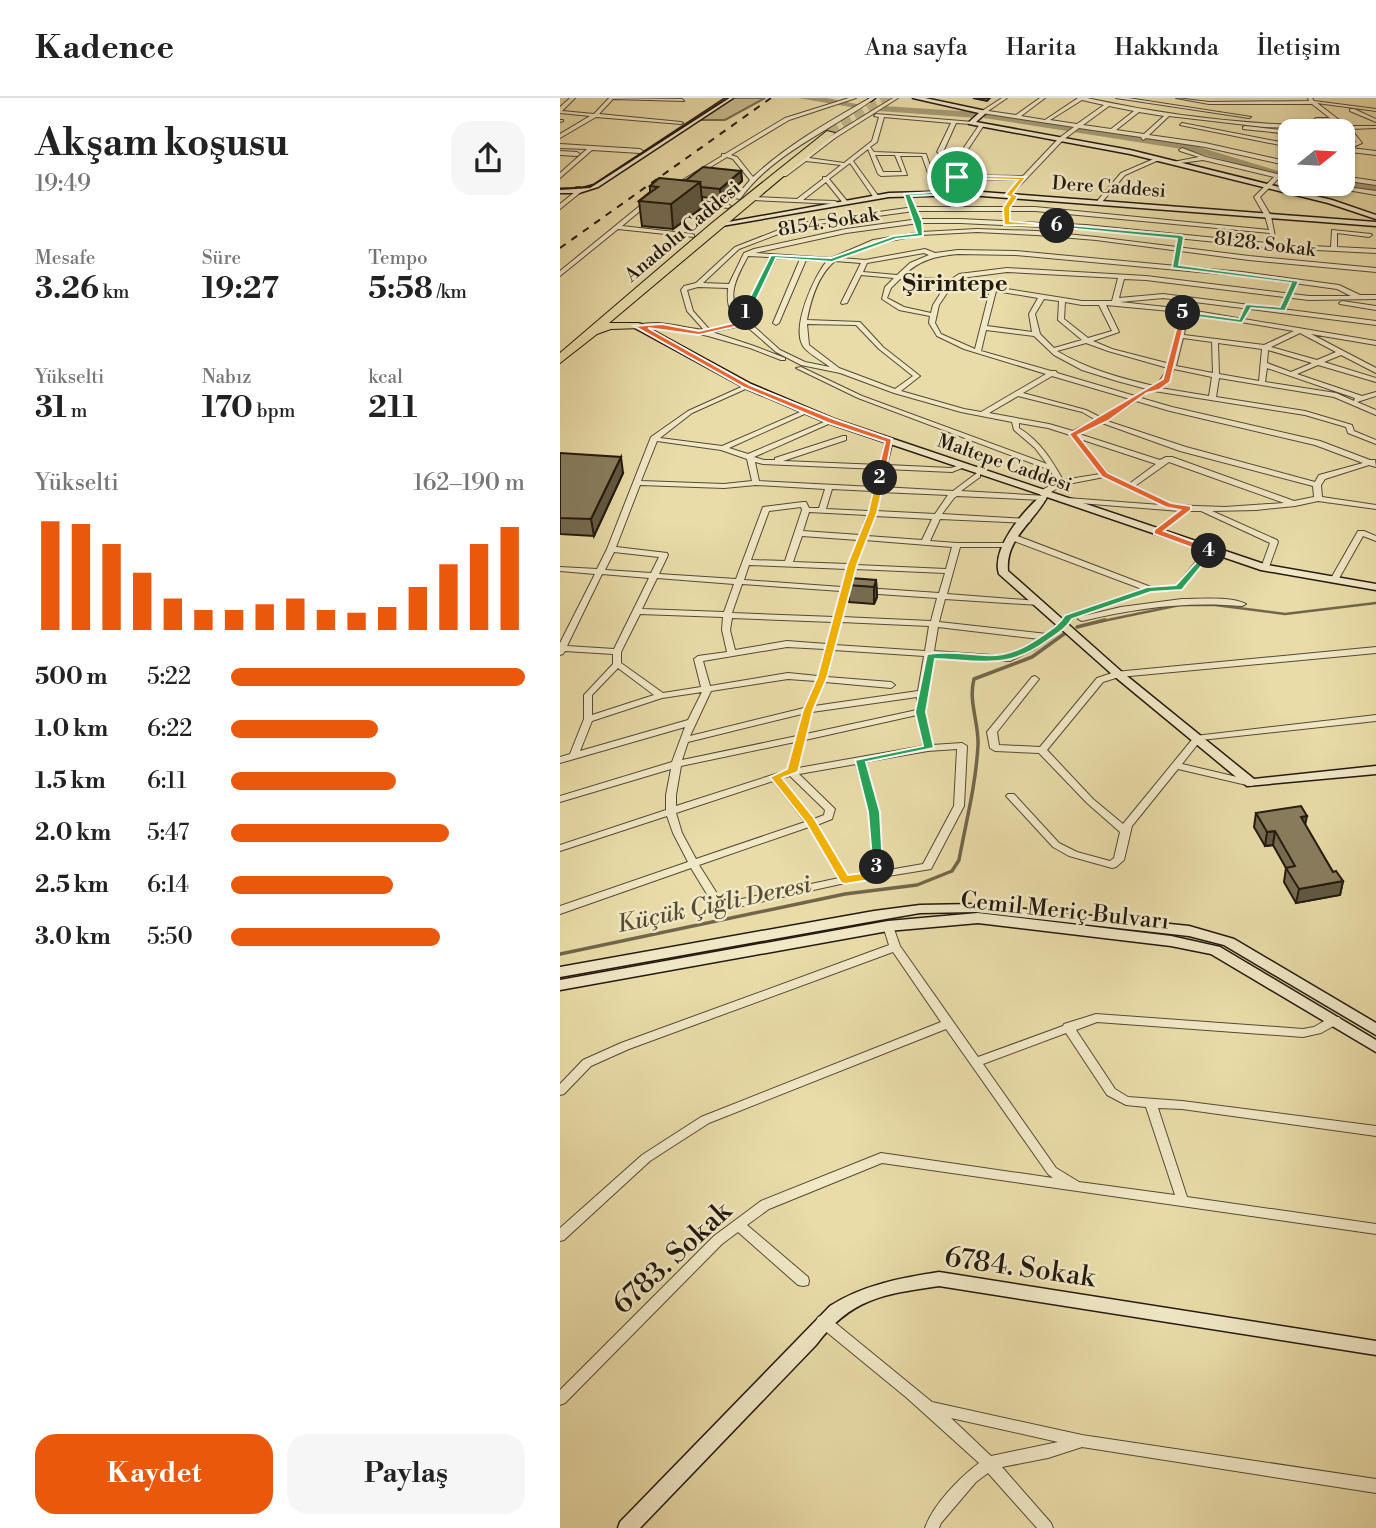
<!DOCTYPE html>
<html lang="tr">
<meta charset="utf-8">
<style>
body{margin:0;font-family:"Libre Bodoni",serif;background:#f6f6f6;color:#222;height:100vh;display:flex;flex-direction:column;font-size:26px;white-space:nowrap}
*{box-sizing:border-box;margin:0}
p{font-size:23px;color:#767676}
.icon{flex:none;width:38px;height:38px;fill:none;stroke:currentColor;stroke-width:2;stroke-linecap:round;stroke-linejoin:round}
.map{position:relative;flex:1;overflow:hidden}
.drawer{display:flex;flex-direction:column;background:#fff;width:560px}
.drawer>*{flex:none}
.needle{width:46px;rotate:72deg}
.tools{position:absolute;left:718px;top:21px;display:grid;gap:14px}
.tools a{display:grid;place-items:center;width:77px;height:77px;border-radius:14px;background:#fff;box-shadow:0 2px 5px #0004;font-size:35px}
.pin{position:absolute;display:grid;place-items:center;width:60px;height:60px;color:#fff;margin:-30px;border:4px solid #fff;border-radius:50%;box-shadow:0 2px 7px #0007}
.km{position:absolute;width:35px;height:35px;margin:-18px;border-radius:50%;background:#222;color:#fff;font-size:19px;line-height:35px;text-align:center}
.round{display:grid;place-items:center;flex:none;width:74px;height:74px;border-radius:21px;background:#f6f6f6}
.headline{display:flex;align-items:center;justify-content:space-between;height:119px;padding:0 35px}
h1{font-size:38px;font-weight:700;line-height:52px}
.figures{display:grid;grid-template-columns:repeat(3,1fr);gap:10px;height:119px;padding:7px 35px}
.figures div{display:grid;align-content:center}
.figures b{font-size:30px;font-weight:700}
.figures small{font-size:19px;font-weight:400}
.figures p{font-size:19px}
.chart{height:196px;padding:14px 35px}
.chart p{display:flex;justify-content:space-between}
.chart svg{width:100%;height:126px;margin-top:7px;stroke:#ea580c;stroke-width:6}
.primary-button{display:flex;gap:14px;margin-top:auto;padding:14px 35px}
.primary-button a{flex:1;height:80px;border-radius:21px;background:#ea580c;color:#fff;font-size:28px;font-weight:700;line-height:80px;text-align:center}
.primary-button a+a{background:#f6f6f6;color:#222}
ul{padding:0 35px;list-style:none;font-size:23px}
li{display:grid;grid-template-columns:112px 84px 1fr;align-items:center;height:52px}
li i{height:18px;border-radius:9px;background:#ea580c}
header{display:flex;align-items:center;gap:42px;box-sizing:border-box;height:98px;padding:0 35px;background:#fff;border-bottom:2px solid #e0e0e0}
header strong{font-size:33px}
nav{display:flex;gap:38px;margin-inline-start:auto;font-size:24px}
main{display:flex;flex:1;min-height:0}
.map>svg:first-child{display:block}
</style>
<header>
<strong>Kadence</strong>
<nav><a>Ana sayfa</a><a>Harita</a><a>Hakkında</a><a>İletişim</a></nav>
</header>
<main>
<section class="drawer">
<div class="headline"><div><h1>Akşam koşusu</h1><p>19:49</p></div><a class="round"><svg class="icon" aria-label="share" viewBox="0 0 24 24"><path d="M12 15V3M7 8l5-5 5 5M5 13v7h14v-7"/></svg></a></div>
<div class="figures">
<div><p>Mesafe</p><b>3.26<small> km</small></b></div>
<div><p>Süre</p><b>19:27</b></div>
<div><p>Tempo</p><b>5:58<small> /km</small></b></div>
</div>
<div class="figures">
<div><p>Yükselti</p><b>31<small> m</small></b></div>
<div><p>Nabız</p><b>170<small> bpm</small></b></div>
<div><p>kcal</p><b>211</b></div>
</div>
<div class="chart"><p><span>Yükselti</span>162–190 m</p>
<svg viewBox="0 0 160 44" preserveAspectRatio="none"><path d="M5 44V6M15 44V7M25 44V14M35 44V24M45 44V33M55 44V37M65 44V37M75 44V35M85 44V33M95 44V37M105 44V38M115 44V36M125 44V29M135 44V21M145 44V14M155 44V8"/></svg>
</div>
<ul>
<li><b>500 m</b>5:22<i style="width:100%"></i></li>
<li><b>1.0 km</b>6:22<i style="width:50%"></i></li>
<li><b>1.5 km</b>6:11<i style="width:56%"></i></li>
<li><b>2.0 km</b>5:47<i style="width:74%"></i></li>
<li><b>2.5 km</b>6:14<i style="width:55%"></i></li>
<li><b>3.0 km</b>5:50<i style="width:71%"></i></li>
</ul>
<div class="primary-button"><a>Kaydet</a><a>Paylaş</a></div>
</section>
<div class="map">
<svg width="816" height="1430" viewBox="0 0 816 1430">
<rect width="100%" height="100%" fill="#e9dca8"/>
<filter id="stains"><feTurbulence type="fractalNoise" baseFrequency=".00286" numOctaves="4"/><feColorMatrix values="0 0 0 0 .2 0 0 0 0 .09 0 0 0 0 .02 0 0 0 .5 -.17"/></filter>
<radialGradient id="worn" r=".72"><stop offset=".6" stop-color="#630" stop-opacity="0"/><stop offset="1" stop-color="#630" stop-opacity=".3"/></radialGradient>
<path fill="#c7bb8e" stroke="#746a4e" stroke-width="2" d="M174 0H205L165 22H135Z"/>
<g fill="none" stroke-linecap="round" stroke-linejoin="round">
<path stroke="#71664c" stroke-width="2.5" d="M538 524 620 507H655L725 516 816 505"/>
<g stroke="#71664c" stroke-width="3.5">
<path d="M517 529 545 522"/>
<path d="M0 856 285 796 357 787 392 773 399 762C406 724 416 686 418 647 419 625 408 603 414 581L472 559 504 536"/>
</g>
<g fill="#a59a74" fill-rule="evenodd">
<path d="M238 0H267L301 7 296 10Z"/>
<path d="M323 8 417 14 422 17 417 20 319 13V9Z"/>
<path d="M428 15 629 46 725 75 719 78 628 52 424 20V16Z"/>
<path d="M782 83 816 86V94L778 88 776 86H782Z"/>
</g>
<path stroke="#c1b589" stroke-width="10" stroke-dasharray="10 5" stroke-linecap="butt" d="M270 35 329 0"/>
<defs>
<g id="street">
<path d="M10 0H15L2 13 34 16 49 0 122 1 124 3 53 1 39 16 121 24 123 25 121 26 36 19 0 40V36L30 18 0 15V9Z"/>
<path d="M289 0H296L229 22 171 57 177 59 193 79C227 47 270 23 310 0H315C270 33 213 55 180 101L175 100 190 82 173 61 167 59 116 90 111 89 162 58V56H165L225 20Z"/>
<path d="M333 0H338L275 40 249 60 284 65 312 43 319 19 314 18 316 16 413 24 411 26 396 25 383 54 380 56 377 54 391 25 324 19 317 44 310 49 314 54 366 56 380 96 375 95 362 58H340L347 77 321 78 318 76 308 51 293 63 319 99 318 100H314L290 65 269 81 287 103V105H283L266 84 243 102 275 103 277 104V106L193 102V100L195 99 237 101 263 81V79H266L281 67 246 63 226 78H222V76L271 38ZM315 57H335L342 74H323Z"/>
<path d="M442 0H447L428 13 456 17 480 0H485L461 18 485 22 518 0H527C608 18 695 28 781 28L775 23 754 22 756 20H770L752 6H649L616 0 649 4 749 3 748 0H752L754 3 816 11V13L757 5 787 28H816V30L791 31 802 45 791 50 816 53V57L782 53V50L796 44 785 31 704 29 609 18 589 37 645 45 730 64V68L645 49 586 40 583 42 581 39 519 30 503 42 450 98 445 97 460 82 398 81 396 83 395 95 390 96V83L397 77 463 78 499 40 514 29 422 15V13ZM522 2 544 7 517 26 490 22ZM549 8 574 13 551 31 523 27ZM579 14 604 18 584 36 556 32Z"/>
<path d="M556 0H568L691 19 689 20Z"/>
<path d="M790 11H794L816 21V24L790 13Z"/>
<path d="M0 22H3V23L0 24Z"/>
<path d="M622 25 730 46V49L620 27Z"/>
<path d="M420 26 424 27 399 65H395L394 64Z"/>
<path d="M685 28 730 33V36L683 31V29Z"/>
<path d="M0 46 80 51 83 53 80 55 32 52 0 80V75L27 51 0 50Z"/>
<path d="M622 50 646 59 717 76 722 75V77L730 79V83L719 80 700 99 711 118 715 139H711L710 135 475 113H354L237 129 179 151 143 185 169 186 184 155 194 151 286 131 359 121H400L526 127 716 146 771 149 772 132 811 136 812 137 809 139 777 135V149L816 151V155L716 150 526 131 400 125H359L286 135 195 155 271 160 313 142 361 134 417 131 476 133 536 139 689 158 816 170V174L689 162 536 142 476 137 417 134 361 137 314 146 281 160 305 162 365 151 375 155 398 152 455 153 682 174 779 187 800 197H816V201L749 202 586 182 564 181 559 200 603 196 816 223V227L603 200 560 204 624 211 816 243V247L751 236 816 270V275L781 257 764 264 816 280V284L758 267 737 276 802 298 816 294V298L797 304 816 312V317L774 299 659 280 656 299 745 313 792 327 794 333 816 342V346L788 335 786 329 745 317 594 293 557 283 522 272 494 257 474 238 426 232 421 253 491 273H496L497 275 575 298 579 296H583L584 297 581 300 612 309 760 343 810 362H815L816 369 809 367 765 381 761 387 762 399 816 407V411L758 403 735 408 696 412 652 413 717 442 718 444 708 472H702L701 470 710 445 641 413H629L597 436H594V432L620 413 507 404 503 402 507 400 601 407 544 379 503 387 486 397H480V393L497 384 490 372 298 300 236 270 241 269 302 298 487 366 475 350 454 332 452 324 401 314 334 295 280 275 241 267 216 254 185 227 152 234 194 248 225 260V262H221L190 250 148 238 110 230 92 229 78 230 75 228C96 220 122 230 144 232L127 213 121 192 124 188 136 185 175 149 234 126 354 109H475L709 132 705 118 694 99 714 79 643 62 613 66V64L639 59 620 53 619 52ZM364 155 369 157 350 165 337 177 303 174 307 165ZM398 156 455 157 682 178 777 191 791 198H749L586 178 447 170 399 176 390 182 343 178C359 162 376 158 398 156ZM188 158 210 159 182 218C164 199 178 177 188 158ZM216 160 240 161 213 225 216 227 219 225 246 162 267 163C254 178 231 229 243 248 247 255 264 264 270 269L245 264 220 252 189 224 188 218ZM275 163 301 165 281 205 282 206 287 205 301 177 334 180 325 189 322 201 339 212 370 218 369 225 377 238 404 251 486 276 421 314 404 311 341 293 360 278 323 249 300 224 247 222C251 201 258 177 275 163ZM447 174 558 180 552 203H522L396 183 401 180ZM340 181 387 185 373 207 371 215 344 209 327 200 331 190ZM393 186 430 192 415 251 381 236 375 225 379 207ZM138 189 168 190C167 207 168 212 181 224L149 231 133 213 127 192ZM436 193 478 200 469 216 472 234 427 228ZM484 201 499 203 498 222 522 242 494 250 480 236 475 216ZM505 204 522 207H539L552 233 528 240 504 221ZM546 207 621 214 616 246 610 266 552 251 533 243 559 234ZM627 215 734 233 704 247 624 237ZM247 226 296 227 319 251 353 278 335 291 279 270 249 247ZM740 235 776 254 757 262 711 249ZM623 240 652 244 653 275 616 268ZM526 245 548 253 608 270 599 284 594 288C560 280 527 271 497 253ZM658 245 702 251 699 283 659 276ZM708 252 752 265 731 274 707 265ZM707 270 795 300 794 303 776 295 705 284ZM614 271 652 279 649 298 600 290 610 279ZM492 278 570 301 542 320 526 312 463 295ZM458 298 522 314 536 322 513 333 489 326 429 315ZM576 303 610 313 755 347 803 365 759 377 755 384 626 349 547 323ZM459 325 488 330 510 337 540 376 503 382C491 361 480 343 459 330ZM542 325 620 353 753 388 754 399 734 403 612 359H606L600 362 519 336ZM520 341 596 366 569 386 548 375ZM609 364 724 405 665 409 608 407V404L575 388Z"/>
<path d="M0 53 17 54 20 56 17 58 0 57Z"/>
<path d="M596 60 601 61 565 77 542 104H538V102L561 75Z"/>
<path d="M782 78 816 83V87L782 82Z"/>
<path d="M753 86H765L816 93V97Z"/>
<path d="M16 89H20L21 94 0 111V106L16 93Z"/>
<path d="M87 102 92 103 62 128 132 136 134 137V139L58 131 0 178V173Z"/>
<path d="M131 102 168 106 171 108 168 110 129 105 128 104Z"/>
<path d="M782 203 816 208V212L780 206 779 205Z"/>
<path d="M188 286 190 287V289L132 315 100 340 162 348 247 311 249 312V314L169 350 188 356 271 321 273 322V324L194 359 204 362H215V360L283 338H286V342L223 363 320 367 325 343 329 341 333 343 327 367 391 370 403 366 407 368 392 374 326 371 322 389 393 393 417 375H420V379L401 393 486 398V402H483L397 398 394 400 382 416 467 421 471 423 467 425 380 421 370 443 397 445H445L449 447 445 449H400L387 496 479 503 483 505 479 507 385 501 379 524 487 536 506 517 582 491 449 441V437H455L591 489 616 488 647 450H650L654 452 621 492 591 493 512 521 492 540 475 551 450 563 373 559 365 602V614L372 647 402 645 407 648 404 708 371 771 285 785 160 813 156 811 131 770 0 816V808L128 764 113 735 107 718 0 753V747L106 712V697L111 671 0 704V698L112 664 125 629 0 665V659L10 656 24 621V597L53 566V556L5 553 3 556 0 557V545L35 476 0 473V469L37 471 47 451 91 339 128 313ZM97 343 161 352 187 361 192 383 164 386 81 383ZM195 364 203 366 319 371 314 389 199 383ZM80 387 164 390 196 387 265 391 259 410H249L246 404H243L203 409 176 481 99 476 108 457 107 455 56 449ZM272 391 313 393 309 413 266 411ZM321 394 388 397 375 416 316 413ZM241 409 242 412 225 463 191 462 209 413ZM249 414 307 417 300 437 243 433ZM315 418 372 421 362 442 307 438ZM242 438 298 442 288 466 233 464ZM305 442 392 449 386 471 296 467ZM54 454 99 459 91 475 45 472ZM189 467 287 471 282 489 184 482ZM295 471 385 475 379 495 290 489ZM42 476 89 480 54 551 7 548ZM97 480 174 486 164 514 82 511ZM182 486 281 493 274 519 172 515ZM289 494 377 500 371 523 282 519ZM80 516 163 519 162 532 167 554 138 558 134 561 141 589 103 595 61 565V554ZM172 520 273 524 267 546 227 543 175 552 170 532ZM281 524 369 528 365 553 275 547ZM378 529 480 541 446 558 374 553ZM227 549 265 551 258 578 228 575 150 588 143 563ZM274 552 364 558 358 593 254 608 265 584 331 590 335 587 331 584 267 579ZM58 570 94 597 32 617V597ZM228 581 256 583 244 610 130 638 151 593ZM142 594 128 622 20 653 32 623 102 600ZM357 599V612L246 636 252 614ZM242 616 237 638 122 662 128 644ZM357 617 363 648 238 670 245 642ZM235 644 228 672 116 708V697L121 668ZM397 651 394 708 363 766 323 773 319 714 305 664 368 653ZM296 666 309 714 313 774 288 778 257 727 272 721 275 711 239 676ZM230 678 265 712 264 717 254 721 221 680ZM213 683 245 724 136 761 122 735 116 715ZM249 729 279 780 163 805 139 767Z"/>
<path d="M798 433H804L816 438V443L803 438 777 484H771L770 482Z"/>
<path d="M622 501C640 501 671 498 686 506L682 508C627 503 575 510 522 523L518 521 519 519 561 509Z"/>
<path d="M816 549V555L559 579 543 584 487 652 533 701 563 726 635 638 816 617V623L641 642 622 666 694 683 696 685 694 687 691 688 618 671 572 728 564 762 556 769 552 770 509 758 493 749 446 698 448 696H454L499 745 517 754 550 763 554 760 560 734 527 705 479 655 435 653 430 650 427 634 472 579 475 578 479 581 437 634 439 647 480 649 537 580 555 574Z"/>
<path d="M328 824 332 825 333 828 340 848 418 959 503 928 504 926 536 916 743 931 754 929 771 919H779L781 922 779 925 761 935 743 939 537 924 516 932 555 991 568 999 622 1003 816 1028V1038L622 1011 598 1010 627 1099 816 1126V1136L322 1065 209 1111 187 1127 248 1179 249 1183 248 1187 243 1188 238 1187 178 1134 162 1146 5 1305 0 1307V1292L154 1138 201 1103 321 1055 493 1080 488 1076 386 931 149 1025 90 1063 4 1142 0 1143V1130L82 1057 141 1019 381 924 333 854 69 951 31 968 4 996 0 997V986L23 962 61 945 329 847 323 828 324 825ZM506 935 547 997 566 1007 586 1009 615 1097 519 1084 496 1070 423 966Z"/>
<path d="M263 1217 268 1219 372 1304 522 1337 816 1381V1395L522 1349 488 1360 442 1369 491 1425 493 1430H477L428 1375 416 1384 381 1425 379 1430H365C373 1407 399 1380 419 1365L347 1300 258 1227 256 1223 258 1219ZM391 1320 498 1344 431 1358Z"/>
</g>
<g id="secondary">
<path d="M166 0H173L38 89 19 95H0V91H19L34 87Z"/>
<path d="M309 0H315L311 3Z"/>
<path d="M353 0H365L426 13V15L416 24 570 52 772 102 816 117V121L768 105 570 56 409 26V24L419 15Z"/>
<path d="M409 93 816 124V128L409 97 329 99 156 129 152 127 329 95Z"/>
<path d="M75 226H81L191 286 274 321 707 467 816 486V492L701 472 487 399C474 424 445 441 448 473L562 574 694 681 816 668V676L687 688 554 578 439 476C431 451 463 413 482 397L268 325 185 290 75 230Z"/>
<path d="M416 806 629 828 674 841 816 925V937L664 847 629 838 416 814 360 815 314 823 0 879V869L314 813 360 807Z"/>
<path d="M418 815 611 838 660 849 816 942V954L651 856 611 848 418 825 328 833 0 892V882L328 823Z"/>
<path d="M379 1174 816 1243V1257L379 1188C324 1196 291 1200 256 1247L80 1430H58L60 1424 270 1208C303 1187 340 1180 379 1174Z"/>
</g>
<path id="highway" d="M267 33 275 35 49 225H78L82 226V230L51 231 37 236 0 265V255L152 125Z"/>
</defs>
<use href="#street" stroke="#544a35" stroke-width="2"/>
<use href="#secondary" stroke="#22190f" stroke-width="3"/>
<use href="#highway" stroke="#22190f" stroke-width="2"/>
<use href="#street" fill="#f1e8c6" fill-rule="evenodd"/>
<use href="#secondary" fill="#f1e8c6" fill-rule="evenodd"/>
<use href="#highway" fill="#e9dca8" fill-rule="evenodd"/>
<path stroke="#22190f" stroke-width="2" d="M0 91 30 89 168 0"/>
<path stroke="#22190f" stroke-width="2" stroke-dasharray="7 7" stroke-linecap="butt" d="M0 150 211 0"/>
</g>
<g fill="#766c52" stroke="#22190f" stroke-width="2">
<path d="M413 0H430L427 3Z"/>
<path d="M181 73 182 83 161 101 142 99 143 109 113 131 82 128 79 103 90 94V88Z"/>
<path d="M0 355 63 375 34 438 0 436Z"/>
<path d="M316 482 317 499 314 506 289 504 288 487Z"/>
<path d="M696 715 745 727 773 774 783 783 780 797 736 805 724 784 726 770 713 747 705 748 694 729Z"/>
</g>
<g fill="#605842" stroke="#22190f" stroke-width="2">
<path d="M181 73 182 83 161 101 160 91Z"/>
<path d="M140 84 143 109 113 131 111 106Z"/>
<path d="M61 359 63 375 34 438 31 421Z"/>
<path d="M316 482 317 499 314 506V489Z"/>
<path d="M747 718 744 732 741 719Z"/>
<path d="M715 733 713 747 705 748 707 734Z"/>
<path d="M783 783 780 797 736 805 739 791Z"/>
</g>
<g fill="#897e5f" stroke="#22190f" stroke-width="2">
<path d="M143 69 181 73 160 91 141 89 140 84 125 83Z"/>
<path d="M99 80 140 84 111 106 79 103 98 89 90 88Z"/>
<path d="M0 355 61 359 31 421 0 420Z"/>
<path d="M290 480 316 482 314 489 288 487Z"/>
<path d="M741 708 747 718 741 719 773 774 776 773 783 783 739 791 726 770 735 768 715 733 707 734 696 715Z"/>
</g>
<path fill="#22a559" stroke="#fff" stroke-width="2" d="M395 78 400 79 395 96 351 98 362 123 363 138 336 141 272 164 216 160 190 215H182L211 157 271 160 333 138 357 135 344 96 389 93 390 83Z"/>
<path fill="#f0652b" stroke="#fff" stroke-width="2" d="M186 213 190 215 188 226 139 237 88 230 190 287 274 321 332 341 324 382 316 380 325 344 268 325 185 290 74 228 102 226 139 233 182 223V215Z"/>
<path fill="#f5b400" stroke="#fff" stroke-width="2" d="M320 377 325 380 317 415 297 467 267 580 253 612 238 674 222 680 254 720 288 777 312 774 311 769 317 765 323 769 322 780 285 786 281 785 246 725 210 679 227 671 243 612 257 580 287 467 308 415 316 380Z"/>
<path fill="#22a559" stroke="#fff" stroke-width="2" d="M649 450 654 453 622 492 591 494 512 521C506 531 497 536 487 543 447 572 422 563 375 561L366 614 374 650 306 664 320 714 323 769 313 772 308 714 295 662 363 648 355 614 367 556C416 549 433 572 480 539 490 532 499 527 505 517L587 489 616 487Z"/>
<path fill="#f0652b" stroke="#fff" stroke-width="2" d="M621 213 627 215 610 284 599 292 587 295 548 323 518 337 548 375 611 405 631 408V412L604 433 653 451 649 456 594 436V432L620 412 605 409 542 379 509 336 603 281Z"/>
<path fill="#22a559" stroke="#fff" stroke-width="2" d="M497 126 621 137 624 139 619 167 739 183 725 213 691 210 682 225 623 217 621 213 679 221 686 206 720 209 731 185 612 170 617 141 495 129Z"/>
<path fill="#f5b400" stroke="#fff" stroke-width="2" d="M397 77 466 79 453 96 458 98 450 110V123L501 128 444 127 443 110 450 99 445 97 458 82 395 80Z"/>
<g text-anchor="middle" stroke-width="5" stroke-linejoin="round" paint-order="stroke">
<g font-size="19" fill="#22190f" stroke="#f1e8c6">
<text transform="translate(549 88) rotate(4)" y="7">Dere Caddesi</text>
<text transform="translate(268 123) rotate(-9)" y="7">8154. Sokak</text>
<text transform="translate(122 133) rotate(-40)" y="7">Anadolu Caddesi</text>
<text transform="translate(705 145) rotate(7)" y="7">8128. Sokak</text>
<text transform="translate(445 364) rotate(19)" y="7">Maltepe Caddesi</text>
</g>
<g font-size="23" fill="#22190f" stroke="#f1e8c6">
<text transform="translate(505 812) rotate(6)" y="8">Cemil Meriç Bulvarı</text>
</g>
<g font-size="24" font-weight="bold" fill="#22190f" stroke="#f1e8c6">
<text x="395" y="193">Şirintepe</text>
</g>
<g font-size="24" font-style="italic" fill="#564d37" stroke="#f1e8c6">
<text transform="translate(154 806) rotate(-12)" y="8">Küçük Çiğli Deresi</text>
</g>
<g font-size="28" fill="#22190f" stroke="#f1e8c6">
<text transform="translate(111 1159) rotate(-43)" y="10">6783. Sokak</text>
<text transform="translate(460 1168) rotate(8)" y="10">6784. Sokak</text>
</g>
</g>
<rect width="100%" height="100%" filter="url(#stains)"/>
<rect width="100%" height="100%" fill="url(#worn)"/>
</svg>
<div class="tools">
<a><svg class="needle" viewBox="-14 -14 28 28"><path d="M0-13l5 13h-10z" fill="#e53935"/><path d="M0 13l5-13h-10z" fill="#767676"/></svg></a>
</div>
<div class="pin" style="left:397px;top:79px;background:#1e9e55"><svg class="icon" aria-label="arrive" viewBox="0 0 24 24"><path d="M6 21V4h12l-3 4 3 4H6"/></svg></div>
<b class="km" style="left:186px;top:215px">1</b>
<b class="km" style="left:320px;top:380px">2</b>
<b class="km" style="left:317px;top:769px">3</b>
<b class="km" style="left:649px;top:453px">4</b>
<b class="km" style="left:623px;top:215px">5</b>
<b class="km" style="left:497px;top:128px">6</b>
</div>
</main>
